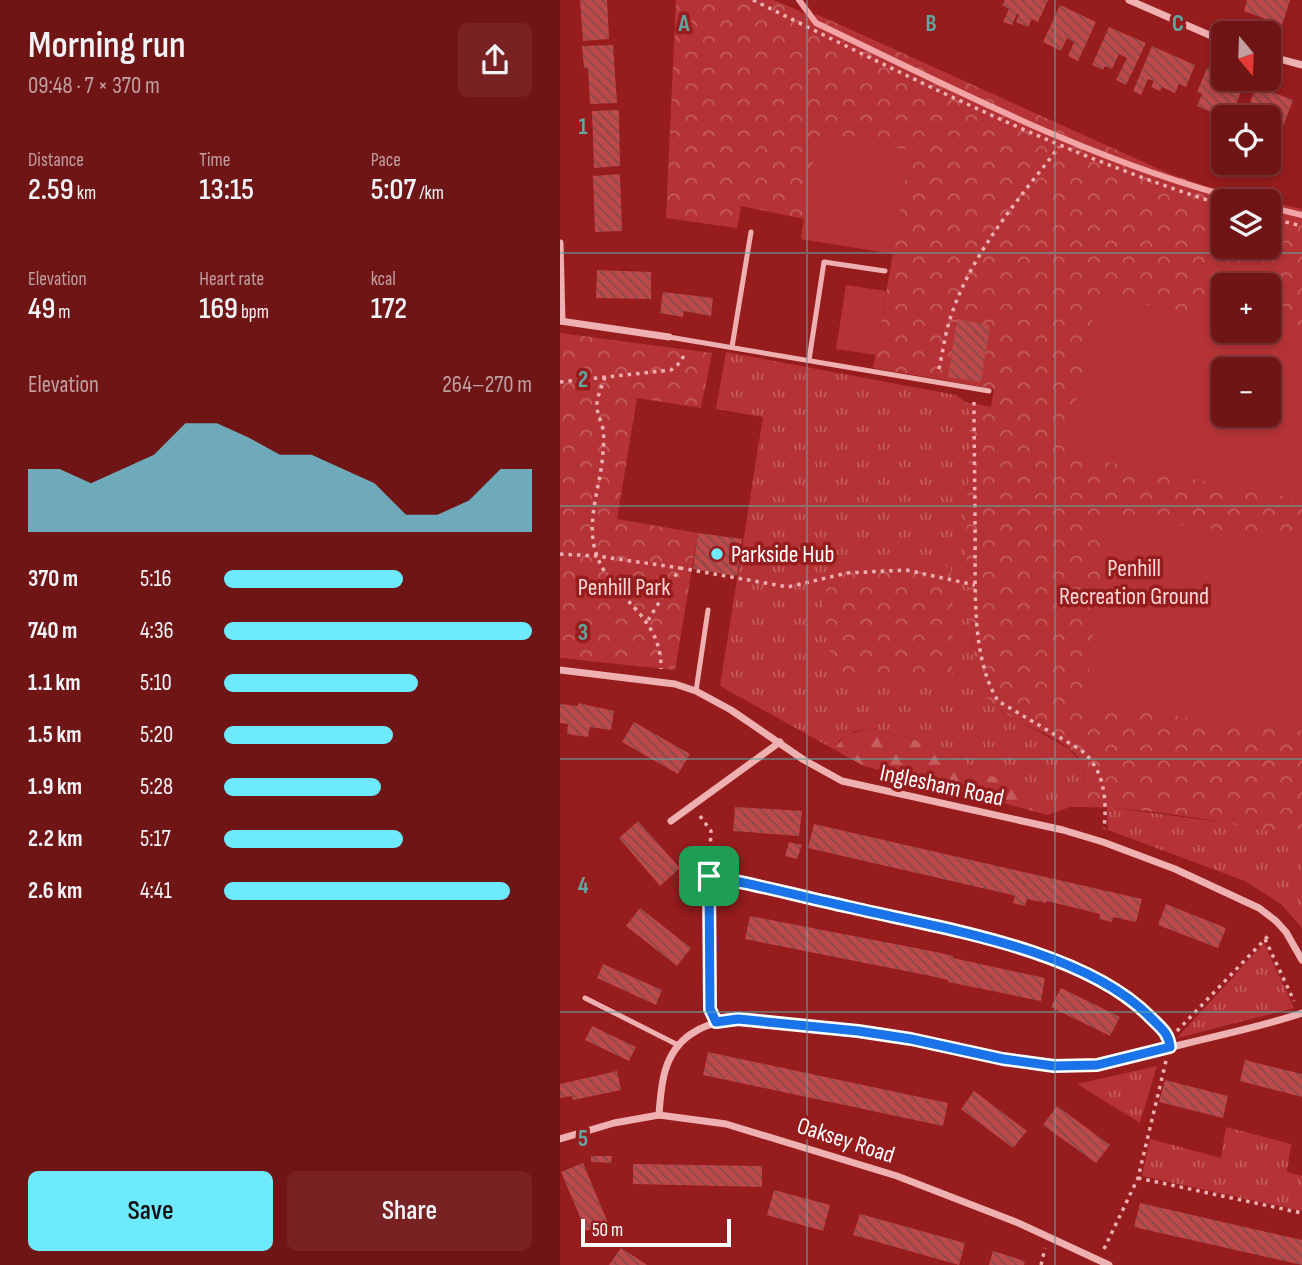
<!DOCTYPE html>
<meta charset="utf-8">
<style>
body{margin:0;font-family:"Sofia Sans Condensed",sans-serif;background:#782223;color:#f1f3f6;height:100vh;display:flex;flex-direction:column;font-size:26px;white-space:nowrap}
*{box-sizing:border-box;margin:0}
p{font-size:23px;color:#c09fa1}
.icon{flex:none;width:38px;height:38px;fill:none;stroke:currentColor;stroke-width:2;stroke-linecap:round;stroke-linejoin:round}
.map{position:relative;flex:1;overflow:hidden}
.details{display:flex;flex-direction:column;background:#701516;width:560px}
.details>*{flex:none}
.needle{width:46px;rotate:161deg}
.controls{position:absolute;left:651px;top:21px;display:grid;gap:14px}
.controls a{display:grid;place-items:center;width:70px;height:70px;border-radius:10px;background:#701516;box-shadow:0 4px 10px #0003,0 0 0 2px #823435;font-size:35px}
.scale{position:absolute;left:21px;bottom:18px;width:150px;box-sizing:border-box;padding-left:7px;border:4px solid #fff;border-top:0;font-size:19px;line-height:24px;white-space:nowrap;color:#fff;-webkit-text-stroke:5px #961c1d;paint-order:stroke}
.pin{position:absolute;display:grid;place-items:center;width:60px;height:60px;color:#fff;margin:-30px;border-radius:14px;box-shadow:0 4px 10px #0006}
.round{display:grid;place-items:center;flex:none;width:74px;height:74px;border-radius:10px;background:#782223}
.summary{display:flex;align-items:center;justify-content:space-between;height:119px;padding:0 28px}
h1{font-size:38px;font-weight:600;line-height:52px}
.figures{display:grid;grid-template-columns:repeat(3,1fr);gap:10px;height:119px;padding:7px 28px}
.figures div{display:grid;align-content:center}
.figures b{font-size:30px;font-weight:600}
.figures small{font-size:19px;font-weight:400}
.figures p{font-size:19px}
.chart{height:196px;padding:14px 28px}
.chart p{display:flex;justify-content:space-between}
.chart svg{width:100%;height:126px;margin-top:7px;fill:#6eeaff;opacity:.7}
.primary-button{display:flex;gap:14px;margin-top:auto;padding:14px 28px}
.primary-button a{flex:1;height:80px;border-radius:10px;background:#6eeaff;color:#111;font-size:28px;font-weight:600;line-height:80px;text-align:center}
.primary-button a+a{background:#782223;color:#f1f3f6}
ul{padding:0 28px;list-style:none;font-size:23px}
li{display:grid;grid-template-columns:112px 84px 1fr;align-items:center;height:52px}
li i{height:18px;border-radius:9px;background:#6eeaff}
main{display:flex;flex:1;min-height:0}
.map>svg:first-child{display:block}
</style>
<main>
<section class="details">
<div class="summary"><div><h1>Morning run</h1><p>09:48 · 7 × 370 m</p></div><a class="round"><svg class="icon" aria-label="share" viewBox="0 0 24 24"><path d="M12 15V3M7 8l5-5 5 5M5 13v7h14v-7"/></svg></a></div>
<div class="figures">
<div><p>Distance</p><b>2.59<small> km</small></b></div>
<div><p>Time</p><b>13:15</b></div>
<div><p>Pace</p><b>5:07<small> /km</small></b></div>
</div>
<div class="figures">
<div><p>Elevation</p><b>49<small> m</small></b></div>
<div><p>Heart rate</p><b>169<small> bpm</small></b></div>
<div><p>kcal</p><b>172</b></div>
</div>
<div class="chart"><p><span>Elevation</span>264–270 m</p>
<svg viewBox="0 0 160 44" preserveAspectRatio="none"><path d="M0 44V22L10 22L20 27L30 22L40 17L50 6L60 6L70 11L80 17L90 17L100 22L110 27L120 38L130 38L140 33L150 22L160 22V44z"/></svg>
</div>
<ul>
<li><b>370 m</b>5:16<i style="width:58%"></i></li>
<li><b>740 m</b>4:36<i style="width:100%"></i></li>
<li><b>1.1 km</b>5:10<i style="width:63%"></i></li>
<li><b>1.5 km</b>5:20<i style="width:55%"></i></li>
<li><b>1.9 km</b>5:28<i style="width:51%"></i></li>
<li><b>2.2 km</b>5:17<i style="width:58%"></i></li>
<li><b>2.6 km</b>4:41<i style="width:93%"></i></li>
</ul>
<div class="primary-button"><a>Save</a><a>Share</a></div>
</section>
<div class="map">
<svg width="742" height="1265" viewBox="0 0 742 1265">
<defs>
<pattern id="grass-tufts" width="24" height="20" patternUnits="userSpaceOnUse" patternTransform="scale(1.75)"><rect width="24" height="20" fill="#b53336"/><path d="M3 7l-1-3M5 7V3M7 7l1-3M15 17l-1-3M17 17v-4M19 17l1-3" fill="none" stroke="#c45c5e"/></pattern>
<pattern id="forest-firs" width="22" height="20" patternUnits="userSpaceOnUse" patternTransform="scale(1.75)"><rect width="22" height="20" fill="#b53336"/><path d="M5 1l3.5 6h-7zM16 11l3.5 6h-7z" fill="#c45c5e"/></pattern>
<pattern id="park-crowns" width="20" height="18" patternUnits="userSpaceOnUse" patternTransform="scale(1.75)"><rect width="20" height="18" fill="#b53336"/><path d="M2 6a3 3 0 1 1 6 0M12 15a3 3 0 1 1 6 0" fill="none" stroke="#c45c5e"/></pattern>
<pattern id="building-back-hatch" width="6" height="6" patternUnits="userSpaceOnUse" patternTransform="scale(1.75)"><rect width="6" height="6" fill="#be494a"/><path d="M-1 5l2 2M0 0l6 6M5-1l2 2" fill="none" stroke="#854a4b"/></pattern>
</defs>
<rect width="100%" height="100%" fill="#961c1d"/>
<g fill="url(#grass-tufts)">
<path d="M166 352 396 395 405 402 410 413 407 576 412 646 440 710 509 749 523 765 524 782 520 799 510 807 488 815 475 790 462 782 420 774 392 751 313 728 295 731 279 741 275 750 160 686 203 417 156 409Z"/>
<path d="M547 807 668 823 742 837V928L721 904 685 881 548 830Z"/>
<path d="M704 943 734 1008 617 1038Z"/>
<path d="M597 1066 580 1123 517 1084Z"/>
<path d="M666 1127 731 1144 727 1172 742 1176V1211L582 1176 590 1139 661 1158Z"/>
</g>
<path fill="url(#forest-firs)" d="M313 728 392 751 420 774 462 782 475 790 488 815 304 766 275 750C282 734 297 731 313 728Z"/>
<g fill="url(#park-crowns)" fill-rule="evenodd">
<path d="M116 0H214L253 17 256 14 610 174 649 187 708 201H663V247H709V201L742 209V837C666 823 588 806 510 807 529 791 529 764 509 748 482 728 445 721 424 694 419 688 418 676 417 669 399 586 409 497 410 413L405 402 431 407 434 389 313 368 333 253 241 239 244 219 181 206 177 228 106 218ZM663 285H709V331H663ZM663 369H709V415H663Z"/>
<path d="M0 333 152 353 141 408 77 398 57 519 138 533 115 670 0 658Z"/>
<path d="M343 564 391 567 392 679 275 680 263 606 272 565Z"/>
</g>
<g fill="#b53336" fill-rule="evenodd">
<path d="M257 136 350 150 333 254 241 239Z"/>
<path d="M286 285 326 291 316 355 276 349Z"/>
<path d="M537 295 663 319V331H709V328L742 335V500L506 454ZM709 369V415H663V369Z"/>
<path d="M547 516 742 540V731L525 705Z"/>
</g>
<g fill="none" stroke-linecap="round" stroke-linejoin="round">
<g stroke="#f1a3a6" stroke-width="6">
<path d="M239 0 256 23C396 90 535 163 686 201"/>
<path d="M709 207 742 215"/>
</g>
</g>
<g fill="url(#building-back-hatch)">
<path d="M20 0H47L49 39 23 41Z"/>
<path d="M445 0H488L478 22 472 19 468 27 456 22 459 14H457L452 25 443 22 449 9 442 5Z"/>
<path d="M687 0H730L722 25 684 11Z"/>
<path d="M500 5 536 22 518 61 508 56 514 42 507 38 501 51 483 42Z"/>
<path d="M549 27 586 43 566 85 556 80 567 58 559 54 552 69 545 66 543 70 532 65Z"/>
<path d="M53 45 57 103 30 104 28 68H24L22 46Z"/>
<path d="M592 46 635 65 626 87 619 84 615 93 602 87 600 91 591 87 594 81 588 79 581 95 573 91Z"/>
<path d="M647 68 663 74V79H674L684 83 675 107 666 103 661 116 637 106 642 94 637 92Z"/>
<path d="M696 86 733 100 718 140 709 136 715 116 708 113 707 117H685Z"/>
<path d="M59 110 60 166 34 168 32 111Z"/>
<path d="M60 174 62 231 35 232 33 176Z"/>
<path d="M37 270 91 272V299L36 298Z"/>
<path d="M103 292 153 298 151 316 124 311 123 317 100 313Z"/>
<path d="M397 319 430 325 421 382 388 377Z"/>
<path d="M138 533 182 539 177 576 133 569Z"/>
<path d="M18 703 54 711 51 730 30 727 28 737 7 734 8 724 0 723V704L18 706Z"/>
<path d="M74 722 130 754 118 774 62 742Z"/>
<path d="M175 807 242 811 239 836 173 831Z"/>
<path d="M78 821 120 868 100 886 59 838Z"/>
<path d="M254 824 582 899 576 922 553 917 552 922 539 919 540 914 487 901 486 903 467 899 465 906 453 903 455 896 448 894 248 848Z"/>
<path d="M229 842 242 845 237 859 225 856Z"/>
<path d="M606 904 666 928 658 948 598 925Z"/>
<path d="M80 908 131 948 117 966 66 926Z"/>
<path d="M190 916 376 952 393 956V958L485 978 481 1001 388 982V980L371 976 185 939Z"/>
<path d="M43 964 102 990 96 1005 37 978Z"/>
<path d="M501 988 560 1017 550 1036 491 1007Z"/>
<path d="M32 1026 76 1047 69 1061 25 1040Z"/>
<path d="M148 1052 388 1103 383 1126 143 1075Z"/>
<path d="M685 1060 742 1074V1097L680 1081Z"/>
<path d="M57 1071 61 1090 13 1100 12 1096 0 1098V1084Z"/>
<path d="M605 1080 668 1096 663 1118 599 1102Z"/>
<path d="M414 1091 467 1131 453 1148 401 1109Z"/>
<path d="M497 1106 550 1145 536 1163 483 1125Z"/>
<path d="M31 1156H52L51 1163 31 1162Z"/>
<path d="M23 1163 48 1223 26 1231 1 1172Z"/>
<path d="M73 1164 202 1166V1187L73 1184Z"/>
<path d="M214 1190 270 1205 263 1231 207 1215Z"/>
<path d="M580 1203 742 1240V1265L574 1227Z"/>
<path d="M300 1214 405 1243 399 1265 293 1235Z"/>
<path d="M61 1248 78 1259 87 1265H49Z"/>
<path d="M433 1251 465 1261 464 1265H429Z"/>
</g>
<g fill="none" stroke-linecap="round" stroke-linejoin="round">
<g stroke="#efb0b1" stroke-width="3.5" stroke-dasharray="3.5 5" stroke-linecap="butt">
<path d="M193 0C347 76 499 154 663 205"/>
<path d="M709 218 742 226"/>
<path d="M379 369C383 351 385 333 391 316 412 252 459 199 499 147"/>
<path d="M45 377C42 386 38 394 37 403 36 412 41 420 43 429 44 436 44 443 43 450 42 485 24 521 37 556 53 600 102 615 101 669"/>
<path d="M0 382 111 370 121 362 125 352"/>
<path d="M414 402C414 445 415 488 415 532 416 583 410 656 438 701L521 750C545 770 547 800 544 829"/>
<path d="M0 554 37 556 120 568 87 622"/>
<path d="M120 568 228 587 287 573 346 570 415 585"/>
<path d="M140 816 151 831 147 910 150 1011"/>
<path d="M149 876C203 885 256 900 310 912 398 932 497 947 572 1001 585 1010 595 1023 606 1034"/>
<path d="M705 939 734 1001"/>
<path d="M617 1031 711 933"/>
<path d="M578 1178 742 1213"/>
<path d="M544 1249 578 1178 606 1061"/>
<path d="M481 1265 485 1248"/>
</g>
<g stroke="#efb0b1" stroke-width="5">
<path d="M109 337 429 391"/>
<path d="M172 347 191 232"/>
<path d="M249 360 264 262 325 271"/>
<path d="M136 691 148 610"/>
<path d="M25 998 118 1045"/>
</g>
<g stroke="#efb0b1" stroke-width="7">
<path d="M569 0 663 41"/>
<path d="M709 56 742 65"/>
<path d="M0 243 2 321"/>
<path d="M0 321 109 337"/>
<path d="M0 670 115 684 136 691 171 710 244 760 282 781 503 830 543 842 615 869 699 908 716 921 726 932 742 960"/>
<path d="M111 821 220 742"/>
<path d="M99 1115C101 1085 103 1053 131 1034 159 1015 190 1021 223 1023 276 1027 328 1034 380 1044 425 1054 470 1068 516 1067 553 1066 588 1053 624 1044 663 1034 704 1026 742 1013"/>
<path d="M0 1139 54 1123 99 1115 166 1124 337 1176 456 1222 549 1265"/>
</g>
</g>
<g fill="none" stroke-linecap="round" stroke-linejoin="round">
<defs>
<path id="route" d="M149 876C196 884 242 897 289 907 380 928 523 949 590 1017 600 1027 609 1033 610 1047L537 1065 494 1066 443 1059 351 1039 298 1031 178 1019 156 1022 150 1009Z"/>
</defs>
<use href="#route" stroke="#fff" stroke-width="14"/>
<use href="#route" stroke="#1a73e8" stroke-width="9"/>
</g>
<path fill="none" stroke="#63a6a1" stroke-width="2" stroke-opacity="0.55" d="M247 0V1265M495 0V1265M0 253H742M0 506H742M0 759H742M0 1012H742"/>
<circle fill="#6eeaff" stroke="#961c1d" stroke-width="2.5" cx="157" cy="554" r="7"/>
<g text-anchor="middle" stroke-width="7" stroke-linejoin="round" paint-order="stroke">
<g font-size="24" fill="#fff" stroke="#961c1d" text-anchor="start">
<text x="171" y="562">Parkside Hub</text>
</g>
<g font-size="24" fill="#fbd6d7" stroke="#961c1d">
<text x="574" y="576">Penhill<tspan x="574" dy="28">Recreation Ground</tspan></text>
<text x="64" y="595">Penhill Park</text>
</g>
<g font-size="24" fill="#fff" stroke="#961c1d">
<text transform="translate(382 785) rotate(12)" y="8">Inglesham Road</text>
<text transform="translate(286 1140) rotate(18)" y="8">Oaksey Road</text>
</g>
</g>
<g font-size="23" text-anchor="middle" font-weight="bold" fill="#63a6a1" stroke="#961c1d" stroke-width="7" stroke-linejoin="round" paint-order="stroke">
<text x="124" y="31">A</text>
<text x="371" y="31">B</text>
<text x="618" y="31">C</text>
<text x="23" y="134">1</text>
<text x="23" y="387">2</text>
<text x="23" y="640">3</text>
<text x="23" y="893">4</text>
<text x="23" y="1146">5</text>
</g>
</svg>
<div class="controls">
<a><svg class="needle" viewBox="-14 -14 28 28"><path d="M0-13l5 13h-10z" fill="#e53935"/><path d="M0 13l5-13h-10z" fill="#c09fa1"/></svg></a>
<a><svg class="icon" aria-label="locate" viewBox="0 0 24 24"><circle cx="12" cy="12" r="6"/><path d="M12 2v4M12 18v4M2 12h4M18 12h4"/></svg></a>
<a><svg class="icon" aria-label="layers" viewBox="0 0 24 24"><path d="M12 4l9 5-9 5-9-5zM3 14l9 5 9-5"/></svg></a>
<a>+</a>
<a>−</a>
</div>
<div class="scale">50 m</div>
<div class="pin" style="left:149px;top:876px;background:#1e9e55"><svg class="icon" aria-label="arrive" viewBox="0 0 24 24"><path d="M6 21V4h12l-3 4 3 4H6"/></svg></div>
</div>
</main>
